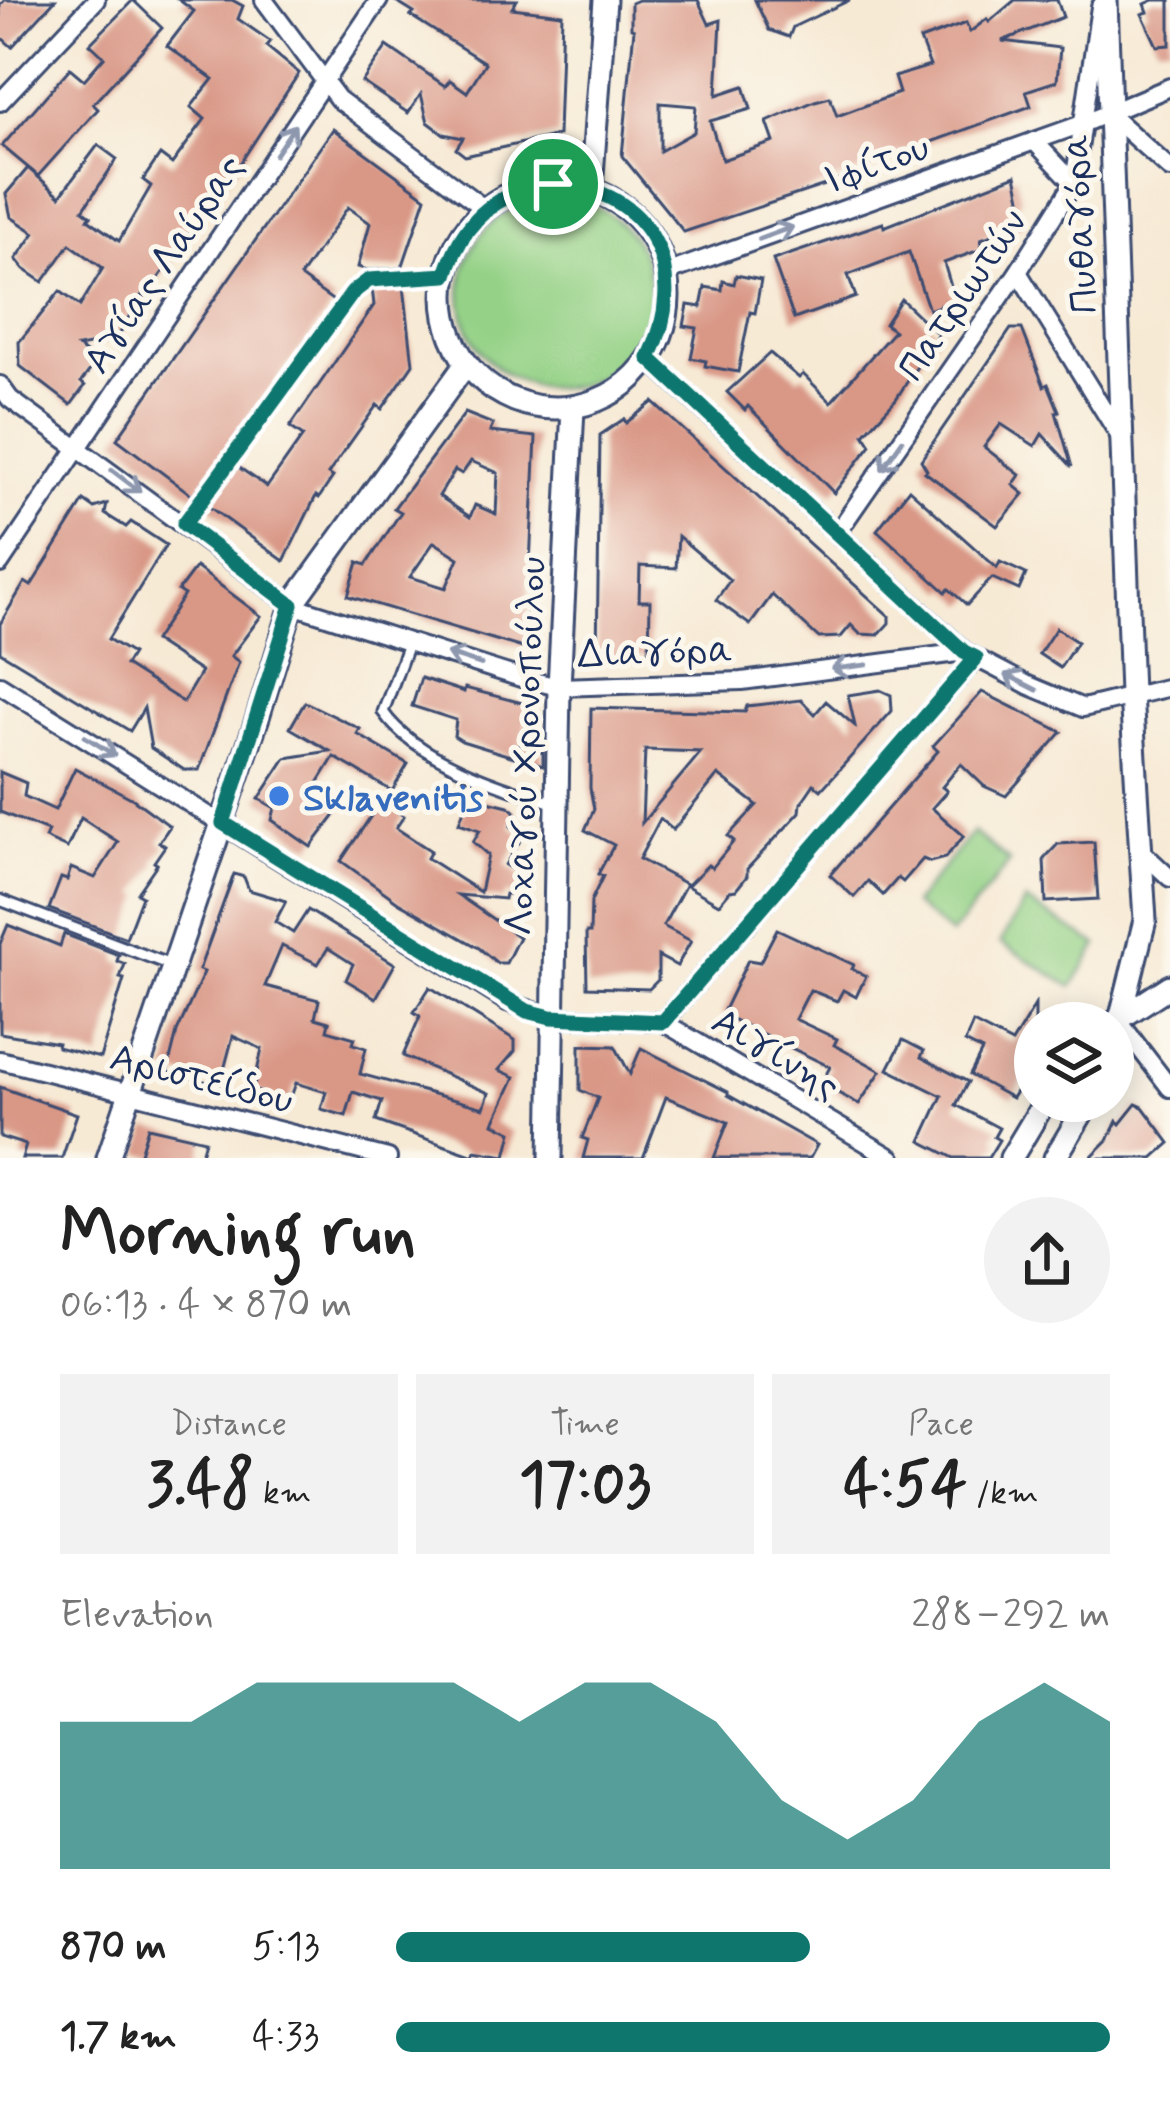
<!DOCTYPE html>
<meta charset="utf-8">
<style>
body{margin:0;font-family:Mynerve,sans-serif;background:#f2f2f2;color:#222;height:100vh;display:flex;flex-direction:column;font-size:45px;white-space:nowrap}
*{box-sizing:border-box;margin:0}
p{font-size:39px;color:#767676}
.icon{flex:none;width:66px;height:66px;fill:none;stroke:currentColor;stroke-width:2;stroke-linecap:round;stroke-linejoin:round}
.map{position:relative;height:1158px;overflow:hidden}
.sheet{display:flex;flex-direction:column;background:#fff;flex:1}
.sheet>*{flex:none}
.buttons{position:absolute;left:1014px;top:1002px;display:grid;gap:24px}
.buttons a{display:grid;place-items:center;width:120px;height:120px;border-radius:50%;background:#fff;box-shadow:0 6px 30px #0003;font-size:60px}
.pin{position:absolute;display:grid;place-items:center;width:102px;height:102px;color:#fff;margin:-51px;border:6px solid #fff;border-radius:50%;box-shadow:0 3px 12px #0007}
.round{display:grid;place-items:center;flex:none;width:126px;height:126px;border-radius:63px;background:#f2f2f2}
.headline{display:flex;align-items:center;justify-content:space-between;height:204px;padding:0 60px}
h1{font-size:66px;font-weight:700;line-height:90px}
.stats{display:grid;grid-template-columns:repeat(3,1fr);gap:18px;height:204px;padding:12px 60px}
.stats div{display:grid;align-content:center;border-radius:0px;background:#f2f2f2;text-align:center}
.stats b{font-size:60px;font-weight:700}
.stats small{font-size:33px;font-weight:400}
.stats p{font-size:33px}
.chart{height:336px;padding:24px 60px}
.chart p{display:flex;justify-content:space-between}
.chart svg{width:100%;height:216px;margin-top:12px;fill:#0f766e;opacity:.7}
ul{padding:0 60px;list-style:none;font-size:39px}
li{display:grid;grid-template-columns:192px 144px 1fr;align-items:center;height:90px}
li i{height:30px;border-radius:15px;background:#0f766e}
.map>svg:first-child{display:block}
</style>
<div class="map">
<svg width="1170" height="1158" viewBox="0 0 1170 1158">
<rect width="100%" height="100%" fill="#fbf7ec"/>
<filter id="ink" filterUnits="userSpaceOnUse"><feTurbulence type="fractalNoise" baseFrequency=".00833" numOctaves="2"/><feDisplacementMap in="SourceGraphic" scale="24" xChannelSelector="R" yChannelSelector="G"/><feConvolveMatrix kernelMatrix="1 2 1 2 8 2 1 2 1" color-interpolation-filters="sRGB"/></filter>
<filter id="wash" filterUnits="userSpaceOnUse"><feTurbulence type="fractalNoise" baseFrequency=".004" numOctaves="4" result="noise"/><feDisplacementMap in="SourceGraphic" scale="48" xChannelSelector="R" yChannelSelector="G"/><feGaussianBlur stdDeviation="2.7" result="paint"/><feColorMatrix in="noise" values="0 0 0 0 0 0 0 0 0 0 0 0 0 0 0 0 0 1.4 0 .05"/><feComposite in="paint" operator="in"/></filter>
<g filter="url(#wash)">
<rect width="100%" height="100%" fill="#f7ead5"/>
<g fill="#95d287" stroke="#588072" stroke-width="3">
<circle cx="556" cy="293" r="95"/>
<path d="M973 832 1010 862 951 935 913 904Z"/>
<path d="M1025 901 1098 945 1072 987 1000 943Z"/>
</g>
<g id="blocks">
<g fill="#d99786" fill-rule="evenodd">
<path d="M5 0H55L12 47 0 36V5Z"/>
<path d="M133 0 162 28 93 104 98 109 38 176 2 146 70 68 84 80 104 57 90 44Z"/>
<path d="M179 0H232L243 6 238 19 270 41 266 46 299 73 241 162 226 182 223 180 171 261 145 297 142 295 116 340 78 347 97 361 81 382 85 386 71 405 20 366 19 342 60 291 80 306 103 268 70 244 43 282 24 269 16 259 35 233 11 217 6 194 28 168 60 196 98 145 117 159 83 210 91 216 88 219 119 241 151 186 143 180 160 155 172 164 205 119 191 107 213 79 167 46 194 11Z"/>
<path d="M393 0H517L512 8 562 14 558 135 465 156 456 149 463 138 444 134 428 122 421 94 408 113 362 82 387 46 445 86 450 80 467 92 485 63 411 16 414 13Z"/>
<path d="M638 0H698L709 24 721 20 717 95 744 86 751 109 710 121 722 160 774 142 767 122 815 101 830 97 837 116 899 93 894 77 930 66 920 40 966 23 970 32 987 19 989 22 1015 0H1057L1063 17 1002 41 1060 48 1057 81 1026 91 1031 106 862 167 863 170 825 185 684 232 622 156 634 29 631 28V3ZM660 103 696 106 694 132 660 151Z"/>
<path d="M755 0H850L793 27 789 37 769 30Z"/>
<path d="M1154 0H1170V45L1157 46 1142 14 1148 12 1145 4Z"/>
<path d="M333 129 426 197 402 268 367 270 358 267 370 223 348 207 300 277 335 302 193 496 117 439Z"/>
<path d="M1016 175 1021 198 1017 207 1023 224 981 239 982 249 944 263 955 300 929 310 909 252 848 275 856 297 794 319 773 260 883 223 884 227Z"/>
<path d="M736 275 761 280 755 313 750 312 738 372 705 366 706 361 691 358 697 328 684 326 688 305 701 307 705 287 722 290 723 281 734 284Z"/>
<path d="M404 286 413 364 382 409 377 405 328 474 333 477 319 498 316 496 284 561 208 506 237 466 267 487 303 436 290 427 374 305 372 288Z"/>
<path d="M901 299 938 334 896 399 864 434 871 445 834 493 748 406 745 410 727 392 770 353 799 378 803 374 831 402 894 331 885 324Z"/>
<path d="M1011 329H1022L1044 386 1048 384 1059 411 1056 412 1072 467 1042 434 1035 446 1001 424 984 447 1020 475 1013 485 1024 494 997 526 925 472 927 470 921 460Z"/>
<path d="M653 402 889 616V623L878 635 860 634 851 625 841 637 819 638 772 595 750 625 716 600 730 580 678 536 676 568 640 566 639 601H650L649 656 597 657 600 435 624 419 626 423Z"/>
<path d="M465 413 493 424 490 432 536 437 526 649 348 596 358 562 366 565 401 512 394 508ZM471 461 498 473 496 514 475 505 470 517 439 496 455 470 462 474ZM434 542 459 558 446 588 410 577Z"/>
<path d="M909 489 997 568 1000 562 1026 574 1019 590 992 578 967 605 949 589 946 592 877 530Z"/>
<path d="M84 501 94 508 107 504 105 514 126 527 131 522 166 545 108 639 132 654 125 665 183 702 201 672 154 641 184 595 178 591 196 567 261 616 231 656 239 662 199 770H184L151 748 144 708 130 731 0 652V624L25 582 31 586Z"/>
<path d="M1056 628 1077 642 1060 668 1039 654Z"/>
<path d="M421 678 464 692 465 688 526 704 527 722 520 744 543 753V766L462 741 454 736 456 720 412 706Z"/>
<path d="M880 690 891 695 892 711 821 790 814 784 801 803 800 812 747 869V876L736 890 730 891 719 904 687 886 708 865 712 868 734 841 728 836 757 805 718 775 673 830 660 819 639 859 686 884 663 926 691 941 677 966 658 956V980L649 989 587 987 586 933H590L591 901 603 876 598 874 614 845 585 830 594 809 590 788 591 708 745 712 747 706 801 700 815 714 826 701 855 726 848 695ZM645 750 701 752 642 823Z"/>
<path d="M982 692 1062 732 1006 796 984 786 961 764 942 787 947 791 932 808 964 836 945 858 930 862 923 859 903 882 898 878 883 895 868 881 854 897 830 875 938 751 933 746Z"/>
<path d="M305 702 360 729 357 734 408 764 392 791 334 757 315 788 342 806 311 847 272 820 275 808 259 799 286 758 330 751 290 728Z"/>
<path d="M75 768 133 799 170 826 159 842 165 846 154 862 157 864 137 893 142 896 126 938 49 909 61 878 67 880 71 868 95 878 118 842 81 818 67 848 45 838 48 831 0 812V772L26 783 24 796 55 810Z"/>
<path d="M472 797 508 806 515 811 511 826 523 836 505 865 521 875V894H505L504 899 458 895 519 937 506 963H497L479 948 398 902 341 861 381 801 404 816 396 828 431 851 427 858 480 892 488 855 473 842 480 830 459 823 468 799Z"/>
<path d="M1094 842 1098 899 1046 902 1044 859 1058 844Z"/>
<path d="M234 874 244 877 249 890 286 901 275 922 293 933 308 910 395 964 376 998 346 980 353 964 328 948 318 964 282 946 265 986 319 1000 315 1018 329 1022 327 1030 355 1038 353 1044 366 1048 360 1074 484 1108 489 1093 403 1056 420 1016 414 1012 430 987 515 1040V1051L499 1070 515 1077 494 1123 512 1132 506 1156 475 1151 474 1156 376 1121 382 1101 353 1092 346 1116 321 1109 326 1092 296 1083 289 1102 253 1090 262 1049 233 1036 220 1085 167 1072 177 1032 204 972 199 970Z"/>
<path d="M8 925 60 946 64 934 119 955 117 961 125 964 120 978 124 979 100 1058 57 1047 58 1043 0 1033V944Z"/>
<path d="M777 929 854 965 852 969 866 976 856 997 843 990 837 1001 810 990 795 1019 837 1039 834 1045 881 1071 859 1104 821 1084 830 1067 722 1014 748 960 760 962Z"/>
<path d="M1035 1005V1061L1012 1098 970 1075 982 1051 965 1042 973 1023 1012 1043Z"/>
<path d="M903 1040 924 1051 921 1057 968 1082 956 1105 999 1128 994 1137 999 1140 988 1158H954L921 1141 942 1096 888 1069Z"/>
<path d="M580 1045 615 1046 630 1074 641 1048 728 1092V1095L817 1145 810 1158H714L728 1122 666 1097 643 1158H583L588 1140 582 1138 598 1098 580 1090Z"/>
<path d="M0 1087 77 1114 62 1158H22L26 1145 0 1137Z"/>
<path d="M1136 1104 1143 1107 1170 1143 1153 1158H1090L1108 1140 1117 1121 1120 1124Z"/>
<path d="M148 1127 205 1140 200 1158H157L140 1153Z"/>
</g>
</g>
</g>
<g filter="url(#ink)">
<use href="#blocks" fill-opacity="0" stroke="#3c4b70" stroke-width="3"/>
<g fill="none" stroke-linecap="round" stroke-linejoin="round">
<defs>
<g id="service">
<path d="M183 525 353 292 369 279 446 275"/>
<path d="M409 641 383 712C416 760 502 787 556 804"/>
<path d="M0 900 173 966"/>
</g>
<g id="minor">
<path d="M264 0 338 99 485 209"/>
<path d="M0 102 96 0"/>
<path d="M1109 114 1170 169"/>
<path d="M1034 141 1074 183"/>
<path d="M1018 272 1122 440"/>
<path d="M666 273 1082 124 1170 87"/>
<path d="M649 359 965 652 1028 685 1083 708 1170 687"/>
<path d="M0 385 10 399 292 605 524 679 559 687 742 681 965 652"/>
<path d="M837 533 1018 272 1074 183 1100 7"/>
<path d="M0 564 379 0"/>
<path d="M0 685 507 1002 552 1017 663 1022 892 1158"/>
<path d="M1141 851 1170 878"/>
<path d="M1118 1020 1170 1088"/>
<path d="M663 1022 976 658"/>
<path d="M0 1060 388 1158"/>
</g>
<g id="tertiary">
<path d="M1106 0 1131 694 1145 920 1113 1048"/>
<circle cx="556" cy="296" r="112"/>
<path d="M591 189 605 0"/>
<path d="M1113 1023 1170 986"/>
<path d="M108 1158 258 717 292 605 466 364"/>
<path d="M551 1158 559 687 573 408"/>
<path d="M1011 1158 1045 1101"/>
<path d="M1055 1158 1089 1101"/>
</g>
</defs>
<use href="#service" stroke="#3c4b70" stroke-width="15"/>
<use href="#minor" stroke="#3c4b70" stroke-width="22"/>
<use href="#tertiary" stroke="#3c4b70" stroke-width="27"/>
<use href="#service" stroke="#fff" stroke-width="9"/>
<use href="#minor" stroke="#fff" stroke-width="16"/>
<use href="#tertiary" stroke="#fff" stroke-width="21"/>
</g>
<defs><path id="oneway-shaft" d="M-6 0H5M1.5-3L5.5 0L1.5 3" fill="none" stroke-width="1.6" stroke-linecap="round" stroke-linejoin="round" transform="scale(3)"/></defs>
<g stroke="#8d97ae">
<use href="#oneway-shaft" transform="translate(285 140) rotate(-56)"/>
<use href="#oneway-shaft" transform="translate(776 233) rotate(-20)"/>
<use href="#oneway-shaft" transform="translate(892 455) rotate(125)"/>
<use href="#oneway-shaft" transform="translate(126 481) rotate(37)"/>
<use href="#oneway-shaft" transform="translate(464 659) rotate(-162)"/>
<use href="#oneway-shaft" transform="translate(849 667) rotate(173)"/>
<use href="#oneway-shaft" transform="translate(1021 682) rotate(-153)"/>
<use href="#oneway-shaft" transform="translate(100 746) rotate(32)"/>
</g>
</g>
<g fill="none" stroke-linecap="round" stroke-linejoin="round" filter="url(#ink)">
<defs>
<path id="route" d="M553 184C653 188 691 273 649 358L964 652 976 658 663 1022 551 1017 527 1011 223 823 292 605 184 524 353 292 369 280 446 275C462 221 497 190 553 184Z"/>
</defs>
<use href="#route" stroke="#fff" stroke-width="24"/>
<use href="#route" stroke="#0f766e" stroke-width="15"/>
</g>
<circle fill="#3f7fe0" stroke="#fbf7ec" stroke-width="4.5" cx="279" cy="796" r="12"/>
<g text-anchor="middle" stroke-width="10" stroke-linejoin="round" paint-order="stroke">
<g font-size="39" fill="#1b2f5e" stroke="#fbf7ec">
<text transform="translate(876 162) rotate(-20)" y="14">Ιφίτου</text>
<text transform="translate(1078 224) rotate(-93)" y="14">Πυθαγόρα</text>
<text transform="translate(162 263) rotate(-56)" y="14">Αγίας Λαύρας</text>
<text transform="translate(961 294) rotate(-56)" y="14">Πατριωτών</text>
<text transform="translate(655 650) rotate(-2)" y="14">Διαγόρα</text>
<text transform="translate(524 746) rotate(-88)" y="14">Λοχαγού Χρονοπούλου</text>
<text transform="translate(777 1052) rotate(31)" y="14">Αιγίνης</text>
<text transform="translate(202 1077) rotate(14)" y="14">Αριστείδου</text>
</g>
<g font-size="39" font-weight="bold" fill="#366cbe" stroke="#fbf7ec" text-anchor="start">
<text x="303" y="810">Sklavenitis</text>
</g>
</g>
</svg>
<div class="buttons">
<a><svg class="icon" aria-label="layers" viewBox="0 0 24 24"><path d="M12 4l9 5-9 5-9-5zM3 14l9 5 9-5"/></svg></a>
</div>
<div class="pin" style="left:553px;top:184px;background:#1e9e55"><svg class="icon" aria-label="arrive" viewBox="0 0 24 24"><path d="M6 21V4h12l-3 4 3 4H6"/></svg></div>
</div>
<section class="sheet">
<div class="headline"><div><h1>Morning run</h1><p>06:13 · 4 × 870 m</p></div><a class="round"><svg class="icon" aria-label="share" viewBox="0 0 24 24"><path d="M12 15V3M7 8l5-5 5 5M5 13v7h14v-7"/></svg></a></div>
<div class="stats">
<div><p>Distance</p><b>3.48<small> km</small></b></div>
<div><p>Time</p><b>17:03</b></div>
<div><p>Pace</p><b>4:54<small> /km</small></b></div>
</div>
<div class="chart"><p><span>Elevation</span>288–292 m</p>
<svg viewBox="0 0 160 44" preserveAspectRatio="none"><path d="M0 44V14L10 14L20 14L30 6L40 6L50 6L60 6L70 14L80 6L90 6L100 14L110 30L120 38L130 30L140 14L150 6L160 14V44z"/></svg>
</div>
<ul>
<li><b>870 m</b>5:13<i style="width:58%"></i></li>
<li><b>1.7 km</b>4:33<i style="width:100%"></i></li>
</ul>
</section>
